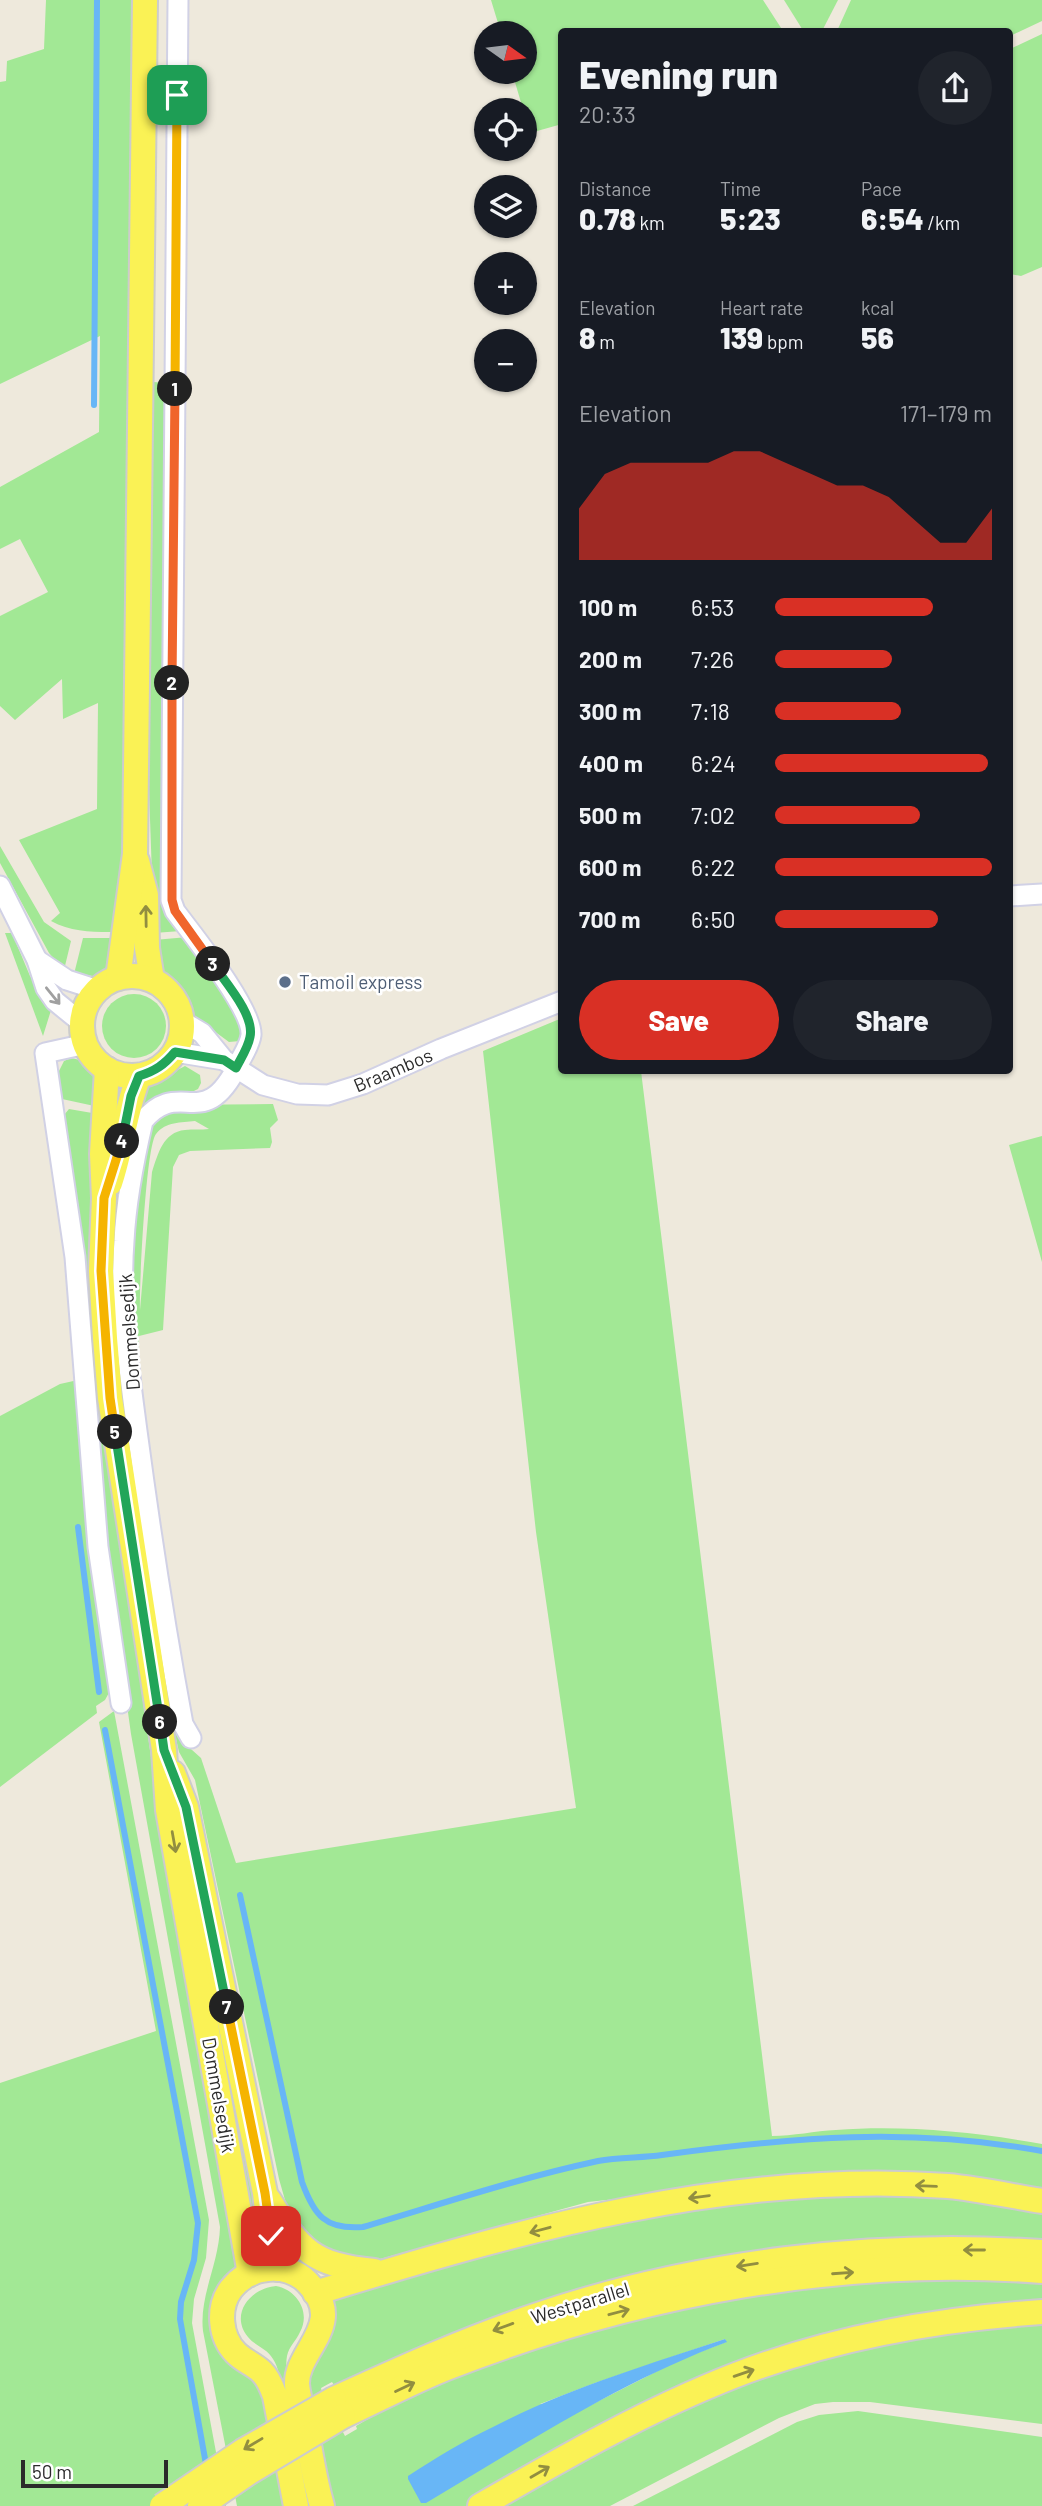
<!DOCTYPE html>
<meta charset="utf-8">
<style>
body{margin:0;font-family:Barlow,sans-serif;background:#20242c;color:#f1f3f6;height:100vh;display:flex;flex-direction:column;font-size:26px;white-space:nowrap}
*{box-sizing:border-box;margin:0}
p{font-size:23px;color:#9ea1a6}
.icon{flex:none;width:38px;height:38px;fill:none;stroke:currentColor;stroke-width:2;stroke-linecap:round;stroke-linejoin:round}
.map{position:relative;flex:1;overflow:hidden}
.side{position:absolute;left:558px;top:28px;width:455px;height:1046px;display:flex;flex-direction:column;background:#171b24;border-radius:7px;box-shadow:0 2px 5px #0004}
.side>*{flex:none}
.needle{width:46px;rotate:104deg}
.controls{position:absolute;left:474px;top:21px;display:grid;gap:14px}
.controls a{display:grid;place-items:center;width:63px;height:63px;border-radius:50%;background:#171b24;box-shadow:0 2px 5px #0004;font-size:35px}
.scale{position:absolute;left:21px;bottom:18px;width:147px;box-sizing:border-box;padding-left:7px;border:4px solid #2b2b2b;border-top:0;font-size:19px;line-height:24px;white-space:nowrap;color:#2b2b2b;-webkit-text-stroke:5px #fff;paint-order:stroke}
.pin{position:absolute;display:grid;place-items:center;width:60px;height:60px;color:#fff;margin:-30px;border-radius:14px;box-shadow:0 4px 10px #0006}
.km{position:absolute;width:35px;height:35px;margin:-18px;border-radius:50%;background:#222;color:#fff;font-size:19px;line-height:35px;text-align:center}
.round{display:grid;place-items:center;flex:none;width:74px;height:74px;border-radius:37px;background:#20242c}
.headline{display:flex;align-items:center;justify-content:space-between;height:119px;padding:0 21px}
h1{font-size:38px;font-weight:800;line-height:52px}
.stats{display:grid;grid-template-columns:repeat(3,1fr);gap:10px;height:119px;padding:7px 21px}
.stats div{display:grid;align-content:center}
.stats b{font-size:30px;font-weight:800}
.stats small{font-size:19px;font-weight:400}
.stats p{font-size:19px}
.chart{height:196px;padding:14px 21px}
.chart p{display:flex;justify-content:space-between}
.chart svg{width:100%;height:126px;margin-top:7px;fill:#d93025;opacity:.7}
.button{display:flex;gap:14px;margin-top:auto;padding:14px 21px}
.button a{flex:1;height:80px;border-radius:42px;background:#d93025;color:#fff;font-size:28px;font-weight:800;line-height:80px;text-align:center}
.button a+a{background:#20242c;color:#f1f3f6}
ul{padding:0 21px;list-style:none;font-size:23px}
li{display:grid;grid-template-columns:112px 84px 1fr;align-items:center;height:52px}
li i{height:18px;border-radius:9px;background:#d93025}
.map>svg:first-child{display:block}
</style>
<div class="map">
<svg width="1042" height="2506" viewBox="0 0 1042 2506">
<rect width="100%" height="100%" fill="#eee9dc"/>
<g fill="#a2e895" fill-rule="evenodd">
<path d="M46 0H132L131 430 120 932C95 932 73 933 51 921L60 913 19 840 97 809 98 703 63 719 62 679 15 720 0 706V616L48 592 20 539 0 549V487L99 432 100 336 0 384V82L6 81 7 61 44 49Z"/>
<path d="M491 0H763L783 31 562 32V124L530 133 512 72H525V33H501Z"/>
<path d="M784 0H838L822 31 804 32Z"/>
<path d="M851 0H1042V21L1010 36V32L837 31Z"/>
<path d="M1042 34V267L1021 276 1010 274V49Z"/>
<path d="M152 382 173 383 181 931 154 933 149 790Z"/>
<path d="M0 846 44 922 71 941 64 970 49 953 0 863Z"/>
<path d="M5 933H12L30 976 52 1007 43 1036Z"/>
<path d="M188 937 245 1022 240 1041 229 1042 195 1017 180 988 162 970 154 940Z"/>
<path d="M83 938H120L107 970 93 976 74 974Z"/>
<circle cx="134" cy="1026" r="32"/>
<path d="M562 1018V1071H641L772 2136C793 2136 815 2131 836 2130 905 2125 974 2132 1042 2144V2194L671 2193 588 2202 380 2259 356 2260 312 2244 287 2207 279 2179 195 1780 179 1752 167 1699 114 1244 122 1172 121 1243 167 1672 182 1741 201 1758 236 1863 576 1808 536 1532 483 1051Z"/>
<path d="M71 1058C98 1062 97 1083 99 1107L62 1099 57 1075 64 1061Z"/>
<path d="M185 1066 200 1075 201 1083 198 1089 141 1117 135 1103 147 1086Z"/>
<path d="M273 1104 278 1120 270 1128 272 1142 270 1148 190 1151 179 1155 173 1167 163 1330 139 1336 137 1378 132 1335 131 1242 145 1131 170 1105ZM195 1121 209 1129C201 1130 193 1129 185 1130 163 1132 158 1154 152 1172L140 1310C139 1287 146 1146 156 1134 166 1121 181 1123 195 1121Z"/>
<path d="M69 1109 98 1114 93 1162 89 1256 109 1467 152 1764 238 2262 220 2290 252 2379 262 2392 288 2506H237L203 2331C199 2296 219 2264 220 2227L131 1734 105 1547 64 1115Z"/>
<path d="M1042 1136V1262L1009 1145Z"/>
<path d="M78 1380 111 1689 105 1700 96 1706 97 1713 0 1787V1416L60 1384Z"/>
<path d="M114 1711 209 2220 206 2258 194 2299 192 2323 226 2506H0V2083L156 2031 99 1722Z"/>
<path d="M188 1863 229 2062 264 2255 257 2257Z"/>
<path d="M902 2191 1042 2206V2246L993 2243 413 2356 334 2385 332 2382 321 2388 322 2392 345 2436 357 2429 356 2426 416 2391 594 2325 839 2280 1042 2278V2306L859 2333 469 2506H335L330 2496 307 2387 330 2301 388 2280 701 2202ZM725 2339 726 2342 679 2360 583 2409 540 2404 595 2383Z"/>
<path d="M276 2286C297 2290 311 2312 300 2332 296 2341 289 2346 287 2356 285 2367 288 2379 290 2389L283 2391C280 2380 279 2368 273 2359 267 2348 255 2346 248 2337 229 2314 251 2288 276 2286Z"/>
<path d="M1042 2318V2424L870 2402H833L815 2404 779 2418 610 2506H491L639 2424 815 2356Z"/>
<path d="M858 2411 1042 2437V2506H633L797 2422 819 2415Z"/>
</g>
<path fill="#68b6f6" d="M725 2339 727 2342C619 2382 524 2445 426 2503H421L408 2479V2476C436 2458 463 2441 493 2427 566 2389 647 2365 725 2339Z"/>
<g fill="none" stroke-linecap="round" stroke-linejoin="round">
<g stroke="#68b6f6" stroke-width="6">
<path d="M94 405 97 0"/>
<path d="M78 1527 99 1692"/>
<path d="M105 1730 198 2223 194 2260 181 2302 180 2319 207 2470"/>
<path d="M240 1895 302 2182C314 2215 325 2230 363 2227 441 2204 519 2178 598 2161 619 2157 641 2158 662 2155 795 2137 909 2127 1042 2151"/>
</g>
<defs>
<g id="minor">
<path d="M178 0 171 900 175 911C192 934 253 1009 251 1035 250 1045 242 1056 238 1065 232 1077 224 1091 212 1098 190 1111 170 1088 143 1121 134 1160 126 1201 124 1241 119 1304 129 1369 137 1431 150 1529 165 1627 183 1724L191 1738"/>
<path d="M0 886 37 960 46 988 55 1001 82 1023"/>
<path d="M1010 896 1042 894"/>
<path d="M37 960 67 980 98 990"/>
<path d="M182 1021 202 1033 224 1060 263 1085 297 1094 328 1095 363 1084 441 1049 562 1001"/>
<path d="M86 1044 45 1053 75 1257 98 1547 121 1703"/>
<path d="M175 1052 224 1060"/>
</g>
<g id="major">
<path d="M137 861 146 895 147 948 152 980"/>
<circle cx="132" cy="1026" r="50"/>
<path d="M118 978 135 854 145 0"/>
<path d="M107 1069 102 1154 104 1198 101 1271 105 1338 110 1398 164 1750 168 1810 250 2274"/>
<path d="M110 1183C122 1148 125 1110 139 1076"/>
<path d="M173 1773 186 1807 265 2193 270 2236 278 2269"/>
<path d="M269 2200C300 2251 313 2265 374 2271"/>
<path d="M315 2293C520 2230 731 2170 948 2186 979 2189 1011 2196 1042 2201"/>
<path d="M334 2399C400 2369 466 2339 535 2316 695 2261 873 2241 1042 2252"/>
<path d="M343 2416C378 2400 413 2381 449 2367 637 2294 840 2256 1042 2271"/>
<path d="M296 2506 275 2396C272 2388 269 2379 262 2372 255 2365 244 2361 236 2353 220 2337 217 2308 231 2289 240 2278 253 2270 268 2269 282 2267 297 2272 307 2282 349 2324 295 2350 297 2385 299 2401 304 2417 307 2433 311 2457 315 2482 322 2506"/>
<path d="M480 2506C563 2458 646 2410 736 2375 832 2338 939 2319 1042 2312"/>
</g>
</defs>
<use href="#minor" stroke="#d1d1e5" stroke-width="23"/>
<use href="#major" stroke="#ccc" stroke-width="28"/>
<use href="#minor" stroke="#fff" stroke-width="19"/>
<use href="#major" stroke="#faf255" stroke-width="24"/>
<defs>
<g id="major-bridge">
<path d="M162 2506 243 2451 334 2399"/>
<path d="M200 2506 248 2473 343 2416"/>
</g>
</defs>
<use href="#major-bridge" stroke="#ccc" stroke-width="28" stroke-linecap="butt"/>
<use href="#major-bridge" stroke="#faf255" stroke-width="24"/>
</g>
<defs><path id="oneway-shaft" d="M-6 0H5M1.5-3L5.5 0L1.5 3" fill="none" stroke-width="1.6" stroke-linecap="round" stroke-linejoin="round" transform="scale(1.75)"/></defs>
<g stroke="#928e40">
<use href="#oneway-shaft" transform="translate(146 916) rotate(-91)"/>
<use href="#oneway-shaft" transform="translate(174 1842) rotate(80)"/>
<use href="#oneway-shaft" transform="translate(926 2186) rotate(-178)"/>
<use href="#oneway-shaft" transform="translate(699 2197) rotate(172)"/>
<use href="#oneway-shaft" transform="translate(540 2230) rotate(165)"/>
<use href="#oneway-shaft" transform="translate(974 2250) rotate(-180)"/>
<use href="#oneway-shaft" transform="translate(747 2265) rotate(171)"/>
<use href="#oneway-shaft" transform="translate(843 2273) rotate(-4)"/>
<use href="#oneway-shaft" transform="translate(619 2312) rotate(-15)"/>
<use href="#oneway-shaft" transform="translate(503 2327) rotate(160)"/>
<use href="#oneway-shaft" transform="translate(744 2373) rotate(-19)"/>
<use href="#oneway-shaft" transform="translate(405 2387) rotate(-25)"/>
<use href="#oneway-shaft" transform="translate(253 2444) rotate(149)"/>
<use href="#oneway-shaft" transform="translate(540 2472) rotate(-30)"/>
</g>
<use stroke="#a0a0a0" href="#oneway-shaft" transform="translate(53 996) rotate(51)"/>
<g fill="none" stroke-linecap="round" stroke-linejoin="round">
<defs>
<path id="split-1" d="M175 389 177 95"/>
<path id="split-2" d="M172 683 175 389"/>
<path id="split-3" d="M172 683V900L175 911 213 964"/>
<path id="split-4" d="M122 1141 131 1096 139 1076C155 1071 164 1065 175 1052L224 1060 236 1068C241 1058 248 1048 250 1037 255 1015 225 982 213 964"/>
<path id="split-5" d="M115 1432 110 1398 101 1271 104 1198 122 1141"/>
<path id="split-6" d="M115 1432 160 1722"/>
<path id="split-7" d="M160 1722 164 1750 186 1807 227 2007"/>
<path id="split-8" d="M227 2007 265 2193 271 2236"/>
</defs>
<use href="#split-1" stroke="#fff" stroke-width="14"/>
<use href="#split-2" stroke="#fff" stroke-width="14"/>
<use href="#split-3" stroke="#fff" stroke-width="14"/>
<use href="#split-4" stroke="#fff" stroke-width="14"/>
<use href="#split-5" stroke="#fff" stroke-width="14"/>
<use href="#split-6" stroke="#fff" stroke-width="14"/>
<use href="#split-7" stroke="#fff" stroke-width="14"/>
<use href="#split-8" stroke="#fff" stroke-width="14"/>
<use href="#split-1" stroke="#f5b400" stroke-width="9"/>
<use href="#split-2" stroke="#f0652b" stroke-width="9"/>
<use href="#split-3" stroke="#f0652b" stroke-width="9"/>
<use href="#split-4" stroke="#22a559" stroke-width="9"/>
<use href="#split-5" stroke="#f5b400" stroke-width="9"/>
<use href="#split-6" stroke="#22a559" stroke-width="9"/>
<use href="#split-7" stroke="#22a559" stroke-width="9"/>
<use href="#split-8" stroke="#f5b400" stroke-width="9"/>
</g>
<circle fill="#5c6f8a" stroke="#fff" stroke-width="2.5" cx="285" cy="982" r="7"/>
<g text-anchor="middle" stroke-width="5" stroke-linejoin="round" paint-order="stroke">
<g font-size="19" fill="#4e5e75" stroke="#fff" text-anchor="start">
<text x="299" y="989">Tamoil express</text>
</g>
<g font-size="19" fill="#2b2b2b" stroke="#fff">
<text transform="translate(393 1070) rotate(-23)" y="7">Braambos</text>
<text transform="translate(129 1332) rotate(-94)" y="7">Dommelsedijk</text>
<text transform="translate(219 2095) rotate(80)" y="7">Dommelsedijk</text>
<text transform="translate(580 2303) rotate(-17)" y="7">Westparallel</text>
</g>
</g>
</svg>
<div class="controls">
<a><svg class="needle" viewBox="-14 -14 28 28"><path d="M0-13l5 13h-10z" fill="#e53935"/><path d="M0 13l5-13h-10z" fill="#9ea1a6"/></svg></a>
<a><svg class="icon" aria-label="locate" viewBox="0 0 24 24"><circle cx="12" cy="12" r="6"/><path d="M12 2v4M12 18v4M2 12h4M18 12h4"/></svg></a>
<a><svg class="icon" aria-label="layers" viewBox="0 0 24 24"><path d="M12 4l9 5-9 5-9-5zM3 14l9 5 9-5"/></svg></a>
<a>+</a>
<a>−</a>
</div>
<div class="scale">50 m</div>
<div class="pin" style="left:177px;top:95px;background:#1e9e55"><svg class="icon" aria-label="arrive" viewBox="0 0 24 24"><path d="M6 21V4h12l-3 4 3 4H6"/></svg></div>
<div class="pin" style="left:271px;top:2236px;background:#d93025"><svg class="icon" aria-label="check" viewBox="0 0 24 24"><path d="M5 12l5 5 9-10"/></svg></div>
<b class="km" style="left:175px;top:389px">1</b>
<b class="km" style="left:172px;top:683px">2</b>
<b class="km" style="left:213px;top:964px">3</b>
<b class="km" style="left:122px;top:1141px">4</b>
<b class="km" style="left:115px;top:1432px">5</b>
<b class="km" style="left:160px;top:1722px">6</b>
<b class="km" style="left:227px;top:2007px">7</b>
<section class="side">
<div class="headline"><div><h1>Evening run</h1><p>20:33</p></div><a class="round"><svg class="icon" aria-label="share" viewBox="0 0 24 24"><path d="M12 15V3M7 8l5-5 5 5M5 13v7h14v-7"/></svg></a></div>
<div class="stats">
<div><p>Distance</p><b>0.78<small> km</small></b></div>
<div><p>Time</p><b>5:23</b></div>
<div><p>Pace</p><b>6:54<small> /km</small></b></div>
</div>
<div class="stats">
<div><p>Elevation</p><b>8<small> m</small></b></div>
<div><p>Heart rate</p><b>139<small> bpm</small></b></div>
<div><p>kcal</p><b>56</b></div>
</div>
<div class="chart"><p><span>Elevation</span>171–179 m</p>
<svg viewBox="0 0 160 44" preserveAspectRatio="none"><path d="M0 44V26L10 14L20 10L30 10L40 10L50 10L60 6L70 6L80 10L90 14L100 18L110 18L120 22L130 30L140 38L150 38L160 26V44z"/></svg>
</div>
<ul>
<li><b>100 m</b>6:53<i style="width:73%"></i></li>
<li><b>200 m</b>7:26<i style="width:54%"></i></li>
<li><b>300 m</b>7:18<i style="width:58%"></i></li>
<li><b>400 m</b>6:24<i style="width:98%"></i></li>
<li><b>500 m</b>7:02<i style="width:67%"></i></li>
<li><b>600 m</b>6:22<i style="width:100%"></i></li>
<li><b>700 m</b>6:50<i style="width:75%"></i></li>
</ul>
<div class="button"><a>Save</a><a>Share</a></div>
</section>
</div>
